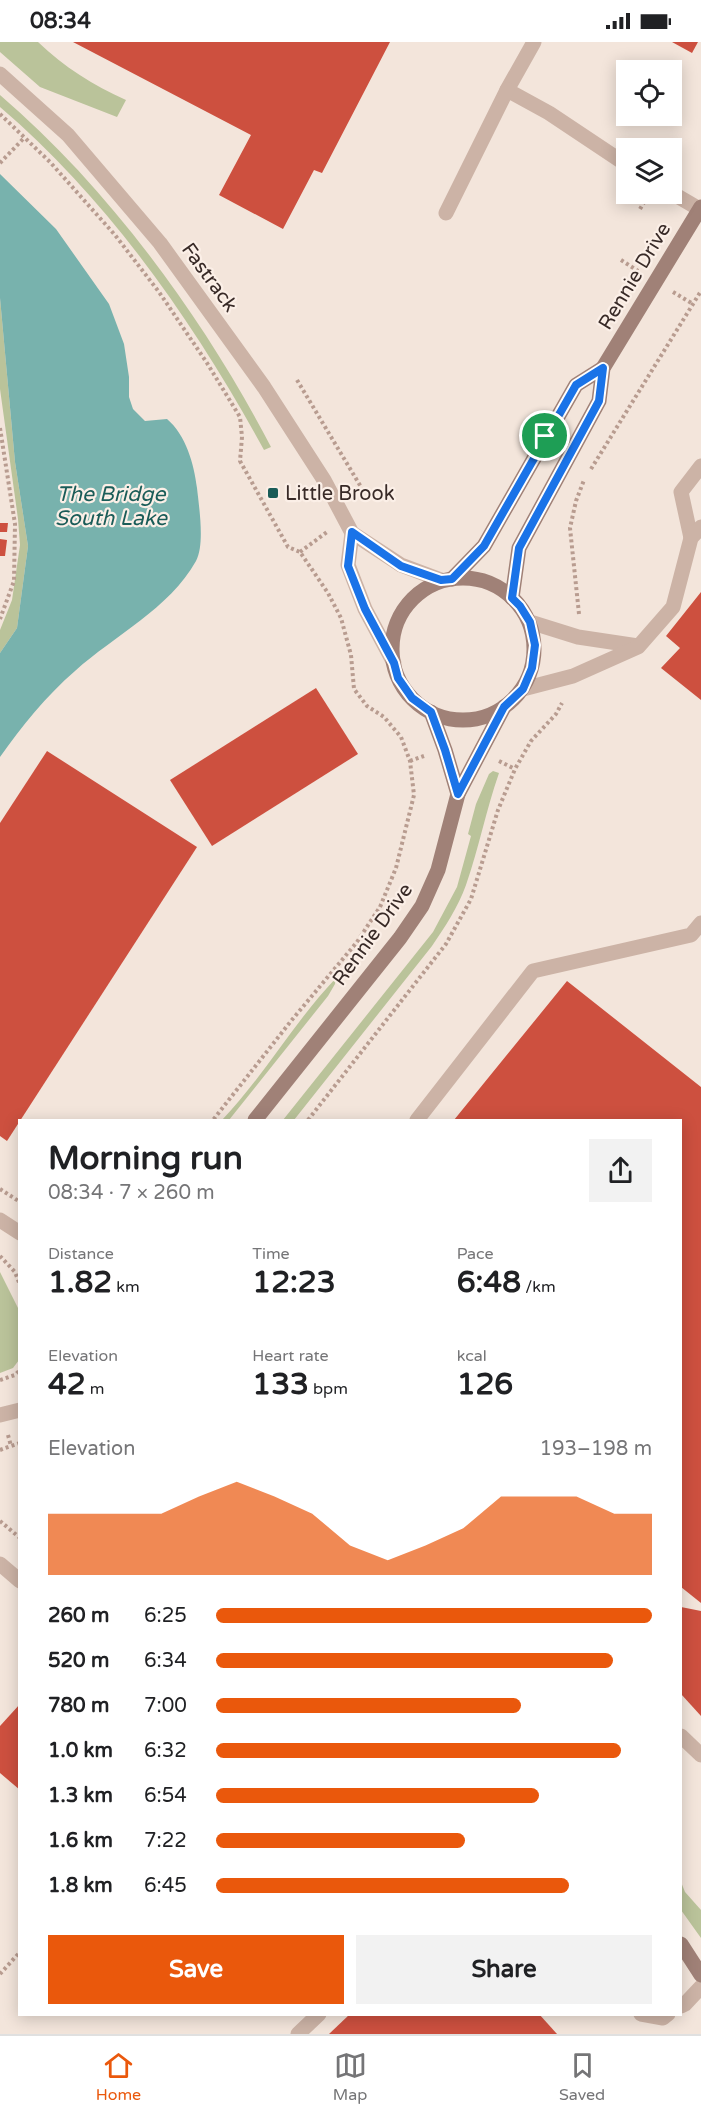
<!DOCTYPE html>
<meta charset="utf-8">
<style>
body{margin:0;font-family:"Varela Round",sans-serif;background:#f2f2f2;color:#202124;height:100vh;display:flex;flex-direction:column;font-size:22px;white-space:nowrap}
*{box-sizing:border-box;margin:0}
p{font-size:20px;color:#757577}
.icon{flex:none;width:33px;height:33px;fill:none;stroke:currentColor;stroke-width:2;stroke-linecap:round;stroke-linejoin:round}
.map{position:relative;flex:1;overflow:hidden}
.side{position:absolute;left:18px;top:1077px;width:664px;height:897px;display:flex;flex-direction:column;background:#fff;border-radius:0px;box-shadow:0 3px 15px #0003}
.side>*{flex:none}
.fabs{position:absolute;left:616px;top:18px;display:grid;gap:12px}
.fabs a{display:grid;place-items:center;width:66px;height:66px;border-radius:0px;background:#fff;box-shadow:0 3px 15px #0003;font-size:30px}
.pin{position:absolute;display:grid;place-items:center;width:51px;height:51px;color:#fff;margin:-26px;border:3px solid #fff;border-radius:50%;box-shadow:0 2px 6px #0007}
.round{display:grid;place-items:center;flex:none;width:63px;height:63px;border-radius:0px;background:#f2f2f2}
.head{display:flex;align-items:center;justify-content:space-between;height:102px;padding:0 30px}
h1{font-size:33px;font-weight:800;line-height:45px}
.figures{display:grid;grid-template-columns:repeat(3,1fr);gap:9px;height:102px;padding:6px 30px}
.figures div{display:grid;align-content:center}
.figures b{font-size:30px;font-weight:800}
.figures small{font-size:16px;font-weight:400}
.figures p{font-size:16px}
.chart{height:168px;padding:12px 30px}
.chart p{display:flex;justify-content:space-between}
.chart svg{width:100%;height:108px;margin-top:6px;fill:#ea580c;opacity:.7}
.primary-button{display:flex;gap:12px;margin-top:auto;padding:12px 30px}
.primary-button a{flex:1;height:69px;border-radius:0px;background:#ea580c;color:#fff;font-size:24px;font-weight:800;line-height:69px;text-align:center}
.primary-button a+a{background:#f2f2f2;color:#202124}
ul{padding:0 30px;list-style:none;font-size:20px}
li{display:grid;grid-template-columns:96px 72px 1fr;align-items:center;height:45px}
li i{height:15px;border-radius:8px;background:#ea580c}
.status{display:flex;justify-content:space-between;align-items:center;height:42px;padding:0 30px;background:#fff;direction:ltr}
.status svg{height:16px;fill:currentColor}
.tab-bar{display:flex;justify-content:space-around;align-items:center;height:84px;border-top:2px solid #e0e0e0;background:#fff;font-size:16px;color:#757577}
.tab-bar a{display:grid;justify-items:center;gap:3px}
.tab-bar .current{color:#ea580c}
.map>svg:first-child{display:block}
</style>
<div class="status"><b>08:34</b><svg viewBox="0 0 49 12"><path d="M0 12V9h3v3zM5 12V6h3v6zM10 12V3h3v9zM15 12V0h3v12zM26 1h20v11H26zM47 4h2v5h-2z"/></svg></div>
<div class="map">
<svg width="701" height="1992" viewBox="0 0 701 1992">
<rect width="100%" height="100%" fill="#f3e5db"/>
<g fill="#bac39a">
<path d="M0 0H38C64 25 93 43 126 58L117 75 40 45 0 10Z"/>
<path d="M0 53C109 146 205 278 271 405L264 408C195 282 110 159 0 65Z"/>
<path d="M0 256 15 420 28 504 17 586 0 611V588L12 558 20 503 18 477 0 347Z"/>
<path d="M493 729 499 731C486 768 479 806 466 843 458 865 445 885 432 904L294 1078H283L433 890 457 845 471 794 468 792 476 762 489 732Z"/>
<path d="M336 936 335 942 328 954 229 1078H222C264 1034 294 980 336 936Z"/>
<path d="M0 1230 20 1270 19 1318 13 1326 0 1331Z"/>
<path d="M681 1840 685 1850 701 1868V1896L681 1868Z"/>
</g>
<path fill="#78b2ad" d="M0 132 56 187 109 262 124 302 129 335V355L133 367 145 379 167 377C186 393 194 422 197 446 199 465 205 502 196 519 169 567 115 593 75 629 46 654 22 684 0 715V611L17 586 28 504 15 420 0 256Z"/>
<g fill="#cd503f">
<path d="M73 0H390L322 131 314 128 283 187 219 153 251 93Z"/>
<path d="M672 0H698L692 11Z"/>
<path d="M0 481H8L7 490H0Z"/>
<path d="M0 497 7 498 5 514H0Z"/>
<path d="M701 550V658L661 626 680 606 666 594Z"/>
<path d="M316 646 358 712 212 804 170 738Z"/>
<path d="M47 709 197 805 7 1099 0 1094V781Z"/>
<path d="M567 939 701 1045V1561L681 1545V1078H454Z"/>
<path d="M681 1565 701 1569V1674L681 1652Z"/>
<path d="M20 1662V1748L0 1731V1684Z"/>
<path d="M350 1972H539L557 1992H329Z"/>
</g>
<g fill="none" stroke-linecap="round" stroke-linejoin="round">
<g stroke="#b89c90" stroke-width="4" stroke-dasharray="3 3" stroke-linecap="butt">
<path d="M0 72 50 120 115 193 159 250 207 321 240 375 242 395 240 419 288 505 300 510 328 551 341 576 351 613 354 647 367 664 384 675 401 695 410 719 414 753 396 826 380 865 357 900 291 979 213 1078"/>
<path d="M0 121 24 96"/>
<path d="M640 167 649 152"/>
<path d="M621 218 638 229"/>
<path d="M673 250 693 262"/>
<path d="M297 338 364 450"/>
<path d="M0 386 15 482 14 539 0 577"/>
<path d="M591 427 701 249"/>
<path d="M300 510 327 490"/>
<path d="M579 572 570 486 576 459 584 438"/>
<path d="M410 719 424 714"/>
<path d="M499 719 515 727"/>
<path d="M308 1078 446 902 471 857 498 768 515 727 531 699 556 672 562 661"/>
<path d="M0 1147 20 1160"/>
<path d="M0 1214 15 1230 20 1243"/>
<path d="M0 1338 15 1333 20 1328"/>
<path d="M8 1393 11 1404 20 1401"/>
<path d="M0 1408 11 1404"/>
<path d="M0 1479 20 1496"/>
<path d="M0 1932 20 1910"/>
</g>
<g stroke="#ccb3a6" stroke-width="15">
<path d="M534 0 507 48 549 71 627 123"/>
<path d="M0 32 68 93 160 201 264 345 324 438 352 491 401 523 441 538"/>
<path d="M672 151 701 168"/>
<path d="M446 171 507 48"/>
<path d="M352 491 348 523 365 567 394 621"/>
<path d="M691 496 681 450 701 424"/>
<path d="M530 580 578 595 638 604"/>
<path d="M523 647 573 634 638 605 673 565 691 496 701 485"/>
<path d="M417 1078 533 929 691 893 701 881"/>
<path d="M0 1522 20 1539"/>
<path d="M681 1694 701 1713"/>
<path d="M681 1964 685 1962 701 1945"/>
<path d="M641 1972 663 1976 668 1972"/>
<path d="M298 1992 319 1972"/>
</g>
<g stroke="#ccb3a6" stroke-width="15">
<path d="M0 1178 20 1191"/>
<path d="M0 1373 20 1368"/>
</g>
<g stroke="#a08177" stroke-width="15">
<circle cx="463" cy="607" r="71"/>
<path d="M452 537 484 504 576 343 603 326"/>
<path d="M512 556 519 506 599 359 603 326 701 165"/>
<path d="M458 752 504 665"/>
<path d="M255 1078 400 896 422 864 438 828 458 752 445 708 431 670"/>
<path d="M681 1902 701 1933"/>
</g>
</g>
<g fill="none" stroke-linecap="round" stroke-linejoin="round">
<defs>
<path id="route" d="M603 326 599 359 519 506 512 556 520 564 530 580 535 603 532 626 523 647 504 665 458 752 445 708 431 670 412 656 398 636 394 621 365 567 348 524 352 490 401 524 441 538 452 537 484 504 576 343Z"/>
</defs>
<use href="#route" stroke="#fff" stroke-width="12"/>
<use href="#route" stroke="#1a73e8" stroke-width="8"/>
</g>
<rect fill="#1a5c58" stroke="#fbefe7" stroke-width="2" x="267" y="445" width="12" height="12" rx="3"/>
<g text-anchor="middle" stroke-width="4.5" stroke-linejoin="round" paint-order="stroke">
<g font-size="20" fill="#382a27" stroke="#fbefe7">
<text transform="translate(634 234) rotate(-59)" y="7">Rennie Drive</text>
<text transform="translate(210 235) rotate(54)" y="7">Fastrack</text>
<text transform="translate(372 892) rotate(-54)" y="7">Rennie Drive</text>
</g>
<g font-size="20" fill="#382a27" stroke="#fbefe7" text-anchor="start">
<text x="285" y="458">Little Brook</text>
</g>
<g font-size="21" font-style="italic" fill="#1a5c58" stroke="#fbefe7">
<text x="111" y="459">The Bridge<tspan x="111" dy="24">South Lake</tspan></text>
</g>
</g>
</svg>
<div class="fabs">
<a><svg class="icon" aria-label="locate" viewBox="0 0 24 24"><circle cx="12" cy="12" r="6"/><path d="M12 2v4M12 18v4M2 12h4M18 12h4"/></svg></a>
<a><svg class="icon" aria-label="layers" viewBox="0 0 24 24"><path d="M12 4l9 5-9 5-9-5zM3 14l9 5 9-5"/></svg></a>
</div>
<div class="pin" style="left:545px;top:394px;background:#1e9e55"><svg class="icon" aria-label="arrive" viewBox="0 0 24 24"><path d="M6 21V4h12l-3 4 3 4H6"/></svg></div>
<section class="side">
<div class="head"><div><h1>Morning run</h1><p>08:34 · 7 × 260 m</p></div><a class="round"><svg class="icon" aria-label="share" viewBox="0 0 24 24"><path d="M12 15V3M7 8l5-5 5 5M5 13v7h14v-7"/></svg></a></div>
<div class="figures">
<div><p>Distance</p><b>1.82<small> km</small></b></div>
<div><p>Time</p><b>12:23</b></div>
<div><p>Pace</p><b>6:48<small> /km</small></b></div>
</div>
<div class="figures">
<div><p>Elevation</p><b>42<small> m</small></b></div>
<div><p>Heart rate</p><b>133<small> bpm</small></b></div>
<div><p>kcal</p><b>126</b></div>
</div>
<div class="chart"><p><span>Elevation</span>193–198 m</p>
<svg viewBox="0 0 160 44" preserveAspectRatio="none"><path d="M0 44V19L10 19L20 19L30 19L40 12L50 6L60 12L70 19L80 32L90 38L100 32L110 25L120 12L130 12L140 12L150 19L160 19V44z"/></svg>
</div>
<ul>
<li><b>260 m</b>6:25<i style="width:100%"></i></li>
<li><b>520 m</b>6:34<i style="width:91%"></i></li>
<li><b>780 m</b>7:00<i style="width:70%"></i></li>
<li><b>1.0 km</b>6:32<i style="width:93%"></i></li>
<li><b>1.3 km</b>6:54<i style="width:74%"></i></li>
<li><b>1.6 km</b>7:22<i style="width:57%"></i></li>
<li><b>1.8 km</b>6:45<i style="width:81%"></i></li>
</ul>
<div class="primary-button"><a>Save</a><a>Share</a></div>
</section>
</div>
<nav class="tab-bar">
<a class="current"><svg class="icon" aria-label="home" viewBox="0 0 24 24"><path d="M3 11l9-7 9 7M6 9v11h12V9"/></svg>Home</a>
<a><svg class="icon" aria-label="map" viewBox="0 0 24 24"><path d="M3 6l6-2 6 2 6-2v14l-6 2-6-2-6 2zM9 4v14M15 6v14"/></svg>Map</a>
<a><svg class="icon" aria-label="saved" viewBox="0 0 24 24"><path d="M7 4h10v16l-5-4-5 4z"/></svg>Saved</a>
</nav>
